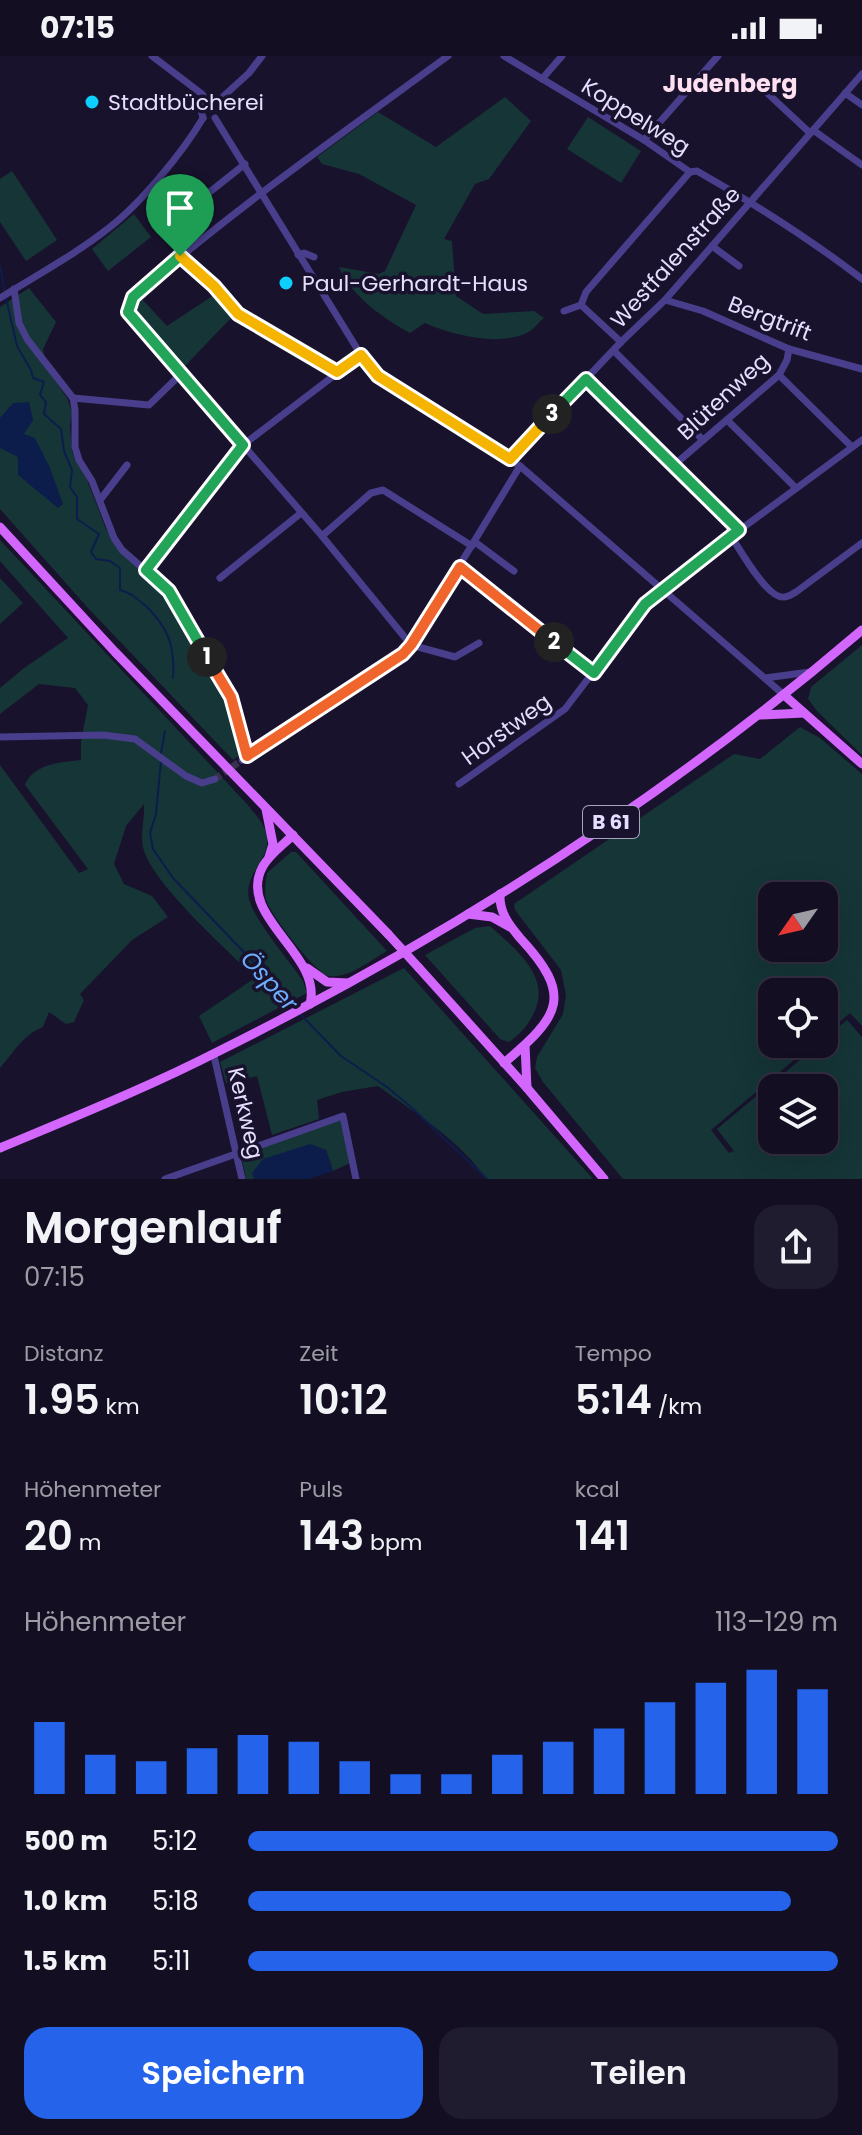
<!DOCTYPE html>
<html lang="de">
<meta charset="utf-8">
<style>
body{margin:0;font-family:Poppins,sans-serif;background:#201c2f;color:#f1f3f6;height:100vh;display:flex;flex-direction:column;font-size:30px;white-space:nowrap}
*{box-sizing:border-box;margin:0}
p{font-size:26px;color:#9d9ca5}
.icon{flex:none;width:44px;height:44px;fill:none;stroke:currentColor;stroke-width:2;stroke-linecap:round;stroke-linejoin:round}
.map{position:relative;height:1123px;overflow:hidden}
.side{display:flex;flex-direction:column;background:#130e22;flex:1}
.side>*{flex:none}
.needle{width:52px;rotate:236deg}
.buttons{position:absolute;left:758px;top:826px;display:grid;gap:16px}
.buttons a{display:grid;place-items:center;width:80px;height:80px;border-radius:16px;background:#130e22;box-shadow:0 8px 32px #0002,0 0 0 2px #322e40;font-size:40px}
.pin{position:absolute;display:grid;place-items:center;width:68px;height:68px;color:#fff;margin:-82px -34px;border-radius:50% 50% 50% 0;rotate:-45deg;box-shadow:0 0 8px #0007}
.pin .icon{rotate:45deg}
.km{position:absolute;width:40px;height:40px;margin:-20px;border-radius:50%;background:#222;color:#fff;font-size:22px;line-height:40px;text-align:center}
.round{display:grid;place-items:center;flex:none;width:84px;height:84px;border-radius:24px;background:#201c2f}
.head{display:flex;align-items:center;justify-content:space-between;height:136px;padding:0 24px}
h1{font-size:44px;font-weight:600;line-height:60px}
.figures{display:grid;grid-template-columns:repeat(3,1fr);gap:12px;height:136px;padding:8px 24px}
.figures div{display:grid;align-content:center}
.figures b{font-size:40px;font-weight:600}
.figures small{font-size:22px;font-weight:400}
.figures p{font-size:22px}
.chart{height:224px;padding:16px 24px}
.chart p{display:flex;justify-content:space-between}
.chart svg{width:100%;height:144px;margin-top:8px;stroke:#2563eb;stroke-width:6}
.button{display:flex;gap:16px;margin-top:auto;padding:16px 24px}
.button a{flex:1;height:92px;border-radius:24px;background:#2563eb;color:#fff;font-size:32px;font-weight:600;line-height:92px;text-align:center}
.button a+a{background:#201c2f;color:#f1f3f6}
ul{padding:0 24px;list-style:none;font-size:26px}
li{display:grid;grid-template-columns:128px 96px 1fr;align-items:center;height:60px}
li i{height:20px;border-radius:10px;background:#2563eb}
.status{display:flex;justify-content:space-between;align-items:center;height:56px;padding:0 40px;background:#130e22;direction:ltr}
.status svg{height:22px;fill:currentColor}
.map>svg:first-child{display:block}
</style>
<div class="status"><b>07:15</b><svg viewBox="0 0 49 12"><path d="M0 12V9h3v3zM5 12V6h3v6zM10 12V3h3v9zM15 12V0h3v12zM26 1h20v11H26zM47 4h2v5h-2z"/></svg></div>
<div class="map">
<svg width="862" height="1123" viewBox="0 0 862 1123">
<rect width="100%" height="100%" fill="#19122d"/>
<g fill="#153537" fill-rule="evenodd">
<path d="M505 41 531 65 489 123 475 128 444 183 452 185 456 240 483 258 534 255 544 262C539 266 535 272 530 275 503 292 452 279 425 267L410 277C384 263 351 240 339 211L379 218 385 215 416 149 359 118 322 108 317 101 378 56 436 91Z"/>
<path d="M588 61 641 95 621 127 567 93Z"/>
<path d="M12 115 57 184 26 205 0 166V123Z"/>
<path d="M134 158 151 181 108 215 92 193Z"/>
<path d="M29 232 56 266 43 293 47 313 67 342 72 356 70 369 72 396 87 424 106 473 120 496 163 535 228 644 241 699 233 704 88 552 0 453V251Z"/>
<path d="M217 237 232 255V261L183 312H180L131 255 132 249 141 242 167 270Z"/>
<path d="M0 484 247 748C254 757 264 767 267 779 272 801 243 819 249 843 254 864 290 906 303 925L307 937 212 987 199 960 255 922C227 893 151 827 143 791 140 778 145 762 144 748L126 770 114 808 124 828 152 840 168 861 132 884 80 938 84 944 74 966 66 968 49 956 43 971C24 978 13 997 0 1012V709L79 817 88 813 25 729C33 708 61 706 81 704V685L88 649 75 632 39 628 0 658V632L24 612 68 582 0 505Z"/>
<path d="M0 522 23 547 0 568Z"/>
<path d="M862 589V699L817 655 808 643 811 631Z"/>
<path d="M800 671 820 682 862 718V970L850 957 824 979V936H772V988H813L711 1074 729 1097 734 1095 717 1073 819 988H824V983L847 964 862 981V1123H623L543 1026 535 1012 537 1001 563 958 566 939 561 914 515 854 514 848 734 698 760 703ZM772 840H824V892H772ZM772 1032H824V1084H772Z"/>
<path d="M291 796H296L387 895C371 904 348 923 329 920 316 918 269 857 266 843 264 834 266 826 267 817Z"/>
<path d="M490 870C513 891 549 918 536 952 531 966 521 978 509 986L500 983 425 899 475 872Z"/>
<path d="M404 912 593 1123H486C461 1085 415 1057 378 1030L342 1036 317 1044 319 1063 272 1079 257 1020 226 1027 220 1006Z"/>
<path d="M338 1064 341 1065 350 1107 333 1115 326 1094 253 1117 254 1123H246L242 1104 247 1096Z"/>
</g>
<g fill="#0c1d4c">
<path d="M29 346 33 364 24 378 35 382 50 412 63 448 58 452 18 419V401L0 392V362L13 347Z"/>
<path d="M310 1088 326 1094 333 1115 308 1123H254L252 1117 263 1103Z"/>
</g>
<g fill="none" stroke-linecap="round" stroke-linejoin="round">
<g stroke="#0c1d4c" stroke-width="2">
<path d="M0 210 5 236"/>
<path d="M6 242 17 290 31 314 33 322 44 326 40 339 46 346 44 358 61 373 64 395 72 414 70 431 77 441V463L99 478 91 496 96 503 110 505 120 512V534C132 537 137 543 147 551 169 573 175 591 173 622"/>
<path d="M161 697 165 675"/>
<path d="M161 704 156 758 150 777 153 793 173 822 260 913 295 954"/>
<path d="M300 958 341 1000 387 1031 412 1052 487 1123"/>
</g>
<path stroke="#38314c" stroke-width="7" stroke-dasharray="7 3.5" stroke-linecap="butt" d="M215 723 242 704"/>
<g stroke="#483e8b" stroke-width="7">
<path d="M152 0 202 38 206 44"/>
<path d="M504 0 644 84 690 116 697 115C755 148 810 183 862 223"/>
<path d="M542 23 562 0"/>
<path d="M765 35 810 77"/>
<path d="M845 37 862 49"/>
<path d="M216 47 249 17 262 0"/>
<path d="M203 62 200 50 206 44"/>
<path d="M215 62 361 299 378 320 520 410 784 639"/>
<path d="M813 74 862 109"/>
<path d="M644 84 718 0"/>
<path d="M211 135 245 108"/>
<path d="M712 190 739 210"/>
<path d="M298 199 304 197 314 201"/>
<path d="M180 200 214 230 238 258 337 316"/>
<path d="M14 233 19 267 27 283 73 342 75 354V391L79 404 92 425 114 482 122 494 169 535 231 641 247 700"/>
<path d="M0 242C37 219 76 198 110 171 141 147 183 96 203 62"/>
<path d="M665 244 703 255 789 293 862 313"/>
<path d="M581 249 621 286"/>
<path d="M564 255 581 249 586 236 690 116"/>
<path d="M614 295 703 384"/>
<path d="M779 319 852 391"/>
<path d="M586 323 739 474"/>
<path d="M73 342 149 349 181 318"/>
<path d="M727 364 796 432"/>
<path d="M510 403 621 286 665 244 862 18"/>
<path d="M673 410 779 319 787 304 789 293"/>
<path d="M100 444 127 409"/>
<path d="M322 480 371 437 383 434 472 490"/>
<path d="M731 480C740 494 768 544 784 541 789 541 792 538 796 536L862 487"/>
<path d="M475 486 514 515"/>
<path d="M460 511 594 617"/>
<path d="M146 514 243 389 361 299"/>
<path d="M220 522 301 457"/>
<path d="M411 589 322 480 128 256 133 241C233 154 341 78 448 0"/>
<path d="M411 589 455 601 479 587"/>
<path d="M765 622 810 616"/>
<path d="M0 681 103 679 135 683 186 720 202 727 215 723"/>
<path d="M242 704 403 598 411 589 520 410"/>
<path d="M459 728 565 653 645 548 661 532 862 384"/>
<path d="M214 1000 242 1123"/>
<path d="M165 1123 343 1060 356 1123"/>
</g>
<g stroke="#d367fd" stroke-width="9">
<path d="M0 471 115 596 388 878"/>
<path d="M784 639 862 708"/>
<path d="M760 659 804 657"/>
<path d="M266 753 273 788 269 801"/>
<path d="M293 779C283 789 270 798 263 810 235 860 323 898 310 948"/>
<path d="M500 838C499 856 509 869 520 882 574 940 560 960 504 1007"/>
<path d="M468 858 492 861 510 871"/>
<path d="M307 912 327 926 348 927"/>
<path d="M419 912 527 1032 604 1123"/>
<path d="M525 989 527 1032"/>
<path d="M0 1092C74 1061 149 1031 221 994 450 880 667 741 862 574"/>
</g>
<path stroke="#d367fd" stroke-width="9" d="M388 878 419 912"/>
</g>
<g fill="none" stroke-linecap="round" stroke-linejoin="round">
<defs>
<path id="split-1" d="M180 200 133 241 128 256 243 389 146 514 169 535 207 601"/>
<path id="split-2" d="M207 601 231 641 247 700 403 598 411 589 460 511 554 586"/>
<path id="split-3" d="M552 358 586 323 739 474 645 548 594 617 554 586"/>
<path id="split-4" d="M180 200 214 230 238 258 337 316 361 299 378 320 510 403 552 358"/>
</defs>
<use href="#split-1" stroke="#fff" stroke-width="16"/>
<use href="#split-2" stroke="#fff" stroke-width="16"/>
<use href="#split-3" stroke="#fff" stroke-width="16"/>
<use href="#split-4" stroke="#fff" stroke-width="16"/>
<use href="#split-1" stroke="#22a559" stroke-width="10"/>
<use href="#split-2" stroke="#f0652b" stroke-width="10"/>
<use href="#split-3" stroke="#22a559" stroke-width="10"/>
<use href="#split-4" stroke="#f5b400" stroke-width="10"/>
</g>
<g fill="#0dcefc" stroke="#19122d" stroke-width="3">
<circle cx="92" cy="46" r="8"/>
<circle cx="286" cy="227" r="8"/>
</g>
<g text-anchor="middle" stroke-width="7" stroke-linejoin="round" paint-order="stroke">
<rect fill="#19122d" stroke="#a8a1c0" stroke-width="2" x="583" y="750" width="56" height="32" rx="6"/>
<g font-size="20" font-weight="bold" fill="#e5deff">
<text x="611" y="773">B 61</text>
</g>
<g font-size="22" fill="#e5deff" stroke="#19122d" text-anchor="start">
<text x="108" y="54">Stadtbücherei</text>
<text x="302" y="235">Paul-Gerhardt-Haus</text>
</g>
<g font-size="22" fill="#e5deff" stroke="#19122d">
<text transform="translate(636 60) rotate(32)" y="8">Koppelweg</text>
<text transform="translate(675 201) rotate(-48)" y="8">Westfalenstraße</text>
<text transform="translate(770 262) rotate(21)" y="8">Bergtrift</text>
<text transform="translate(723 340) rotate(-43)" y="8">Blütenweg</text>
<text transform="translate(506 673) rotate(-36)" y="8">Horstweg</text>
<text transform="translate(246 1057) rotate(77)" y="8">Kerkweg</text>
</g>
<g font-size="24" font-weight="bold" fill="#ffe0f1" stroke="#19122d">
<text x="730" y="36">Judenberg</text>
</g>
<g font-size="24" font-style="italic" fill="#6eadfd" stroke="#19122d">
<text transform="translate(269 925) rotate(48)" y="8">Ösper</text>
</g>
</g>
</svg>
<div class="buttons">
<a><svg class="needle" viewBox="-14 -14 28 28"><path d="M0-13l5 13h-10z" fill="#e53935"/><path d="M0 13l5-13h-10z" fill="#9d9ca5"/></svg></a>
<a><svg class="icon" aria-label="locate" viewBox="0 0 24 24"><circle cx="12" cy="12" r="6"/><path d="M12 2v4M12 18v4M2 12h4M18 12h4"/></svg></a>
<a><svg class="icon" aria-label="layers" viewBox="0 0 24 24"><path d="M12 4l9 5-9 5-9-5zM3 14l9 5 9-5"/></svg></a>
</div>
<div class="pin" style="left:180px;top:200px;background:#1e9e55"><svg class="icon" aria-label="arrive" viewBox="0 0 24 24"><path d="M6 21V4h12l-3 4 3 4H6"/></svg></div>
<b class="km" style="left:207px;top:601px">1</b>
<b class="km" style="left:554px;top:586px">2</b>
<b class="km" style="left:552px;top:358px">3</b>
</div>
<section class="side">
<div class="head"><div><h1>Morgenlauf</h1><p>07:15</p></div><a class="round"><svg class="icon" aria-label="share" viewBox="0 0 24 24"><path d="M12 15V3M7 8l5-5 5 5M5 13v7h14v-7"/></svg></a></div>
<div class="figures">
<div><p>Distanz</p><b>1.95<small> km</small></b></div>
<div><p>Zeit</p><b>10:12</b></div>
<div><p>Tempo</p><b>5:14<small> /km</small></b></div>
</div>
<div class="figures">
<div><p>Höhenmeter</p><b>20<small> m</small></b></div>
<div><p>Puls</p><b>143<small> bpm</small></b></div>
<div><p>kcal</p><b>141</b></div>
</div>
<div class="chart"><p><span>Höhenmeter</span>113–129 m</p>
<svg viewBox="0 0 160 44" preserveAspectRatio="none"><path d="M5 44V22M15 44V32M25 44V34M35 44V30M45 44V26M55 44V28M65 44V34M75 44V38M85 44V38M95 44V32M105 44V28M115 44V24M125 44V16M135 44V10M145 44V6M155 44V12"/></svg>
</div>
<ul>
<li><b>500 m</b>5:12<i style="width:100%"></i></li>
<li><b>1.0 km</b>5:18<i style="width:92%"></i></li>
<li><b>1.5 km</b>5:11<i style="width:100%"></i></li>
</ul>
<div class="button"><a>Speichern</a><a>Teilen</a></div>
</section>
